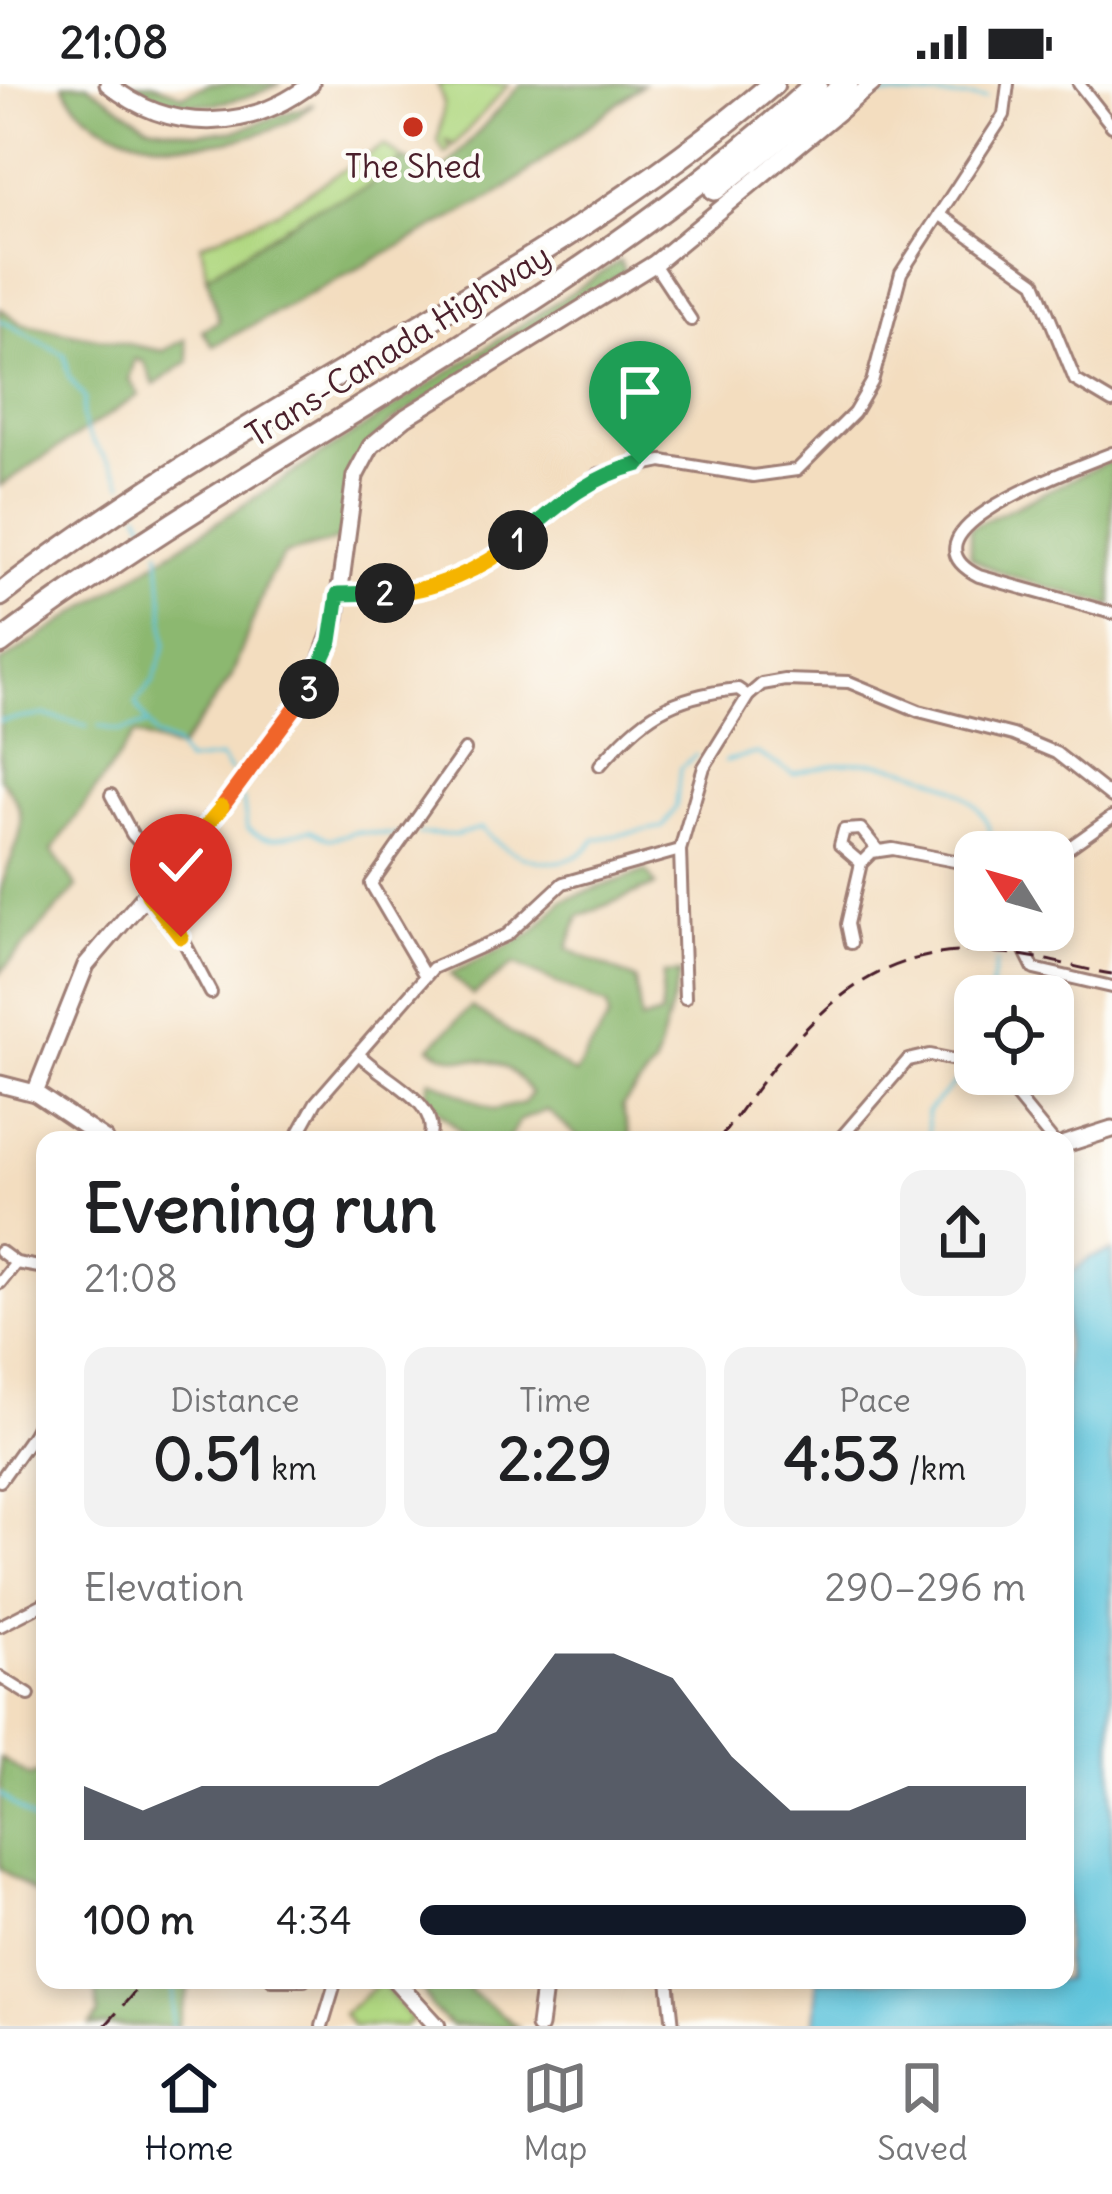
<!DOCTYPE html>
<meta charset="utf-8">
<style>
body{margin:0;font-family:Delius,sans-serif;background:#f2f2f2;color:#202124;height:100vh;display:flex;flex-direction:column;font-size:45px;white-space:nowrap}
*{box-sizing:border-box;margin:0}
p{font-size:39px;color:#757577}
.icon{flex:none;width:66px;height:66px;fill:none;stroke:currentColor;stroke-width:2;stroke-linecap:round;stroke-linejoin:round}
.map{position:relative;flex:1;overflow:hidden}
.sheet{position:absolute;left:36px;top:1047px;width:1038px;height:858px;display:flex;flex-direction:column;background:#fff;border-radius:24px;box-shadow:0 6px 18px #0003}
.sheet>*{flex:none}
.needle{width:78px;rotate:307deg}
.tools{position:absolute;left:954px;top:747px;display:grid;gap:24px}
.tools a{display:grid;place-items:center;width:120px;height:120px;border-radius:24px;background:#fff;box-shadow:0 6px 18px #0003;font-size:60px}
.pin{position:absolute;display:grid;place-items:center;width:102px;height:102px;color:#fff;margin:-123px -51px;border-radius:50% 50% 50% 0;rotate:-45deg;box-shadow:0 0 12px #0007}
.pin .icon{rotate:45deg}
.km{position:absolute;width:60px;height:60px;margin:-30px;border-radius:50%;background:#222;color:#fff;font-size:33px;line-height:60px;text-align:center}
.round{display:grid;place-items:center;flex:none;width:126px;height:126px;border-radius:24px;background:#f2f2f2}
.summary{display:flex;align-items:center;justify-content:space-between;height:204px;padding:0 48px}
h1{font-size:66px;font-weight:700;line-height:90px}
.metrics{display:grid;grid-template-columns:repeat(3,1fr);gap:18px;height:204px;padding:12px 48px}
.metrics div{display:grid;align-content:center;border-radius:24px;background:#f2f2f2;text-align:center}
.metrics b{font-size:60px;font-weight:700}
.metrics small{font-size:33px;font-weight:400}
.metrics p{font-size:33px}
.chart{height:336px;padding:24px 48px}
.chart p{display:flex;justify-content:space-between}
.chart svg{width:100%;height:216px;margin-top:12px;fill:#111827;opacity:.7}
ul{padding:0 48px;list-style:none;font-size:39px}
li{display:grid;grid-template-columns:192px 144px 1fr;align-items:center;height:90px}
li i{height:30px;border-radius:15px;background:#111827}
.status{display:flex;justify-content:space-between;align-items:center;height:84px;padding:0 60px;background:#fff;direction:ltr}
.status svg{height:33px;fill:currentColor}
.menu{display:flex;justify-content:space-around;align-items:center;height:168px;border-top:3px solid #e0e0e0;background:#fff;font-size:33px;color:#757577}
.menu a{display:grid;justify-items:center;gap:6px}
.menu .current{color:#111827}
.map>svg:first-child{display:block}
</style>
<div class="status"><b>21:08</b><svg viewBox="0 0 49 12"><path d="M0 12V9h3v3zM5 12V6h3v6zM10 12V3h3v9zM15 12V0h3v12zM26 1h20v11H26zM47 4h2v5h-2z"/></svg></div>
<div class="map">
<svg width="1112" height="1942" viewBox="0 0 1112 1942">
<rect width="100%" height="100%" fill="#fdfcf7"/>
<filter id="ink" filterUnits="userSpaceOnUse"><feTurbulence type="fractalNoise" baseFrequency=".00833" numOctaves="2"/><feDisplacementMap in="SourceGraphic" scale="24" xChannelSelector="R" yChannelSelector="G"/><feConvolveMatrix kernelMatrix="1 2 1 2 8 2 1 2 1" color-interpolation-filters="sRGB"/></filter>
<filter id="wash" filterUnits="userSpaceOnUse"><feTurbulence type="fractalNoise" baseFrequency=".004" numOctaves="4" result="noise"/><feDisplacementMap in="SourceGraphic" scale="48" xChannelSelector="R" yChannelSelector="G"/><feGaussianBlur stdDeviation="2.7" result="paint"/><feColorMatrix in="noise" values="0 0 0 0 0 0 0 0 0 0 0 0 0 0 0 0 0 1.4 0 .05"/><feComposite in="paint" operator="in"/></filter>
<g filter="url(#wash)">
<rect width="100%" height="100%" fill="#f3ddbf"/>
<g fill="#b1d882" stroke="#7e7c56" stroke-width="3">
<path d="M438 0H509L454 61 445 55 451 64 445 70 438 58 444 20Z"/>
<path d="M384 61 403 75 365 105 311 126 207 192 201 160 274 129Z"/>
<path d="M380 1898 412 1936 405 1942H353L343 1930Z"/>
</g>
<g fill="#8cb870" stroke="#6b6c4e" stroke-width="3">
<path d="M63 0H87L148 41 197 49 235 47 314 20C257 72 101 82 63 0Z"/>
<path d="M132 0H152L183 11 209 0H281C229 23 182 30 132 0Z"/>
<path d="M521 0H643L503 107 213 262 202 246 219 237 207 192 311 126 365 105 403 75 439 92Z"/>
<path d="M620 177 625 188 390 339 367 364 339 456 285 470 269 494 231 594 179 666 135 650 52 767 77 803 0 889C0 864 0 835 0 810 9 761 43 743 0 694V579Z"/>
<path d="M0 224 20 239 163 267 185 255 189 277 154 301 144 278 135 275 129 295 139 311 0 402Z"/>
<path d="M1112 376V522C1075 509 995 493 970 472V444Z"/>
<path d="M646 787 656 801 579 832 567 865 636 896 641 937 661 931 663 890 680 889 654 983 622 1022 631 1056H581L547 1026 519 1037 508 1056H470L425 1014 430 995 494 1026 524 1019 531 1009C493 955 466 990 430 963L471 923 575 990 609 934 607 922 514 880 473 911 450 890 531 850 563 816Z"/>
<path d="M0 1674 29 1692 45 1687V1817L0 1784Z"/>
<path d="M96 1896H191L178 1942H90L98 1931Z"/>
<path d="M418 1896H465L471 1908 517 1942H451L432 1924Z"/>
</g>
<path fill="#5fc4dc" stroke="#547284" stroke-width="3" d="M1112 1167V1942H814L817 1896H1065V1193L1091 1173Z"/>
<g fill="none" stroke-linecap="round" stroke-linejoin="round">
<g stroke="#5fc4dc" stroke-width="3">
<path d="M876 11 986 14"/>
<path d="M0 236 65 271 69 293 85 315C72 354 110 368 123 401"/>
<path d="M139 428 146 443"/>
<path d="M159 467 166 560 153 598 135 619 157 653 176 661 186 678 220 674 231 688"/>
<path d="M0 637 44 631 88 642"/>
<path d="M99 642 120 647 148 640"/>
<path d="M725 677 757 669 793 690C806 686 844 678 857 678 906 679 998 705 991 767"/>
<path d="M243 715 247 744C271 764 285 749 311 746L329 755 356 748 399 751"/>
<path d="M419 750 456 751 481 744C510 776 566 796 596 755L663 743 676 723 680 684 696 671"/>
<path d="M979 846 985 860"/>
<path d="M989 912 996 879"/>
<path d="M969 962 975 929"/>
<path d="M929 1056 927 1028 963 990"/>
<path d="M0 1710 45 1747"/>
<path d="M172 1942 174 1896"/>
</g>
</g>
</g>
<g filter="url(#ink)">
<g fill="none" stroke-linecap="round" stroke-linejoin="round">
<defs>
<g id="street">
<path d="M1079 0 1112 42"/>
<path d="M939 130 1035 198 1075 296 1112 318"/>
<path d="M654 180 691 236"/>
<path d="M1112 369C1085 381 888 447 979 492L1112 529"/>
<path d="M338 510 409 509 458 492 512 461 599 390 662 377 753 392 797 386 854 329 872 298 901 189 1004 31 1008 0"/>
<path d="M600 681C644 631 670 612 738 605L748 612"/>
<path d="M111 711 132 750 167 788"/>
<path d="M680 766 685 914"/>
<path d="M1053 775 1112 733"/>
<path d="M861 779 840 761 844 746 861 745 877 765"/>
<path d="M148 811 181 852 211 909"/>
<path d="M1026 846 1024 865 1034 885 1112 903"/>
<path d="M851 859 847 840 861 779 872 768 893 765 975 781"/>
<path d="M425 892 371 800 465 666"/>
<path d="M359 970C381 995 442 1017 429 1056"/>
<path d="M998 990 1052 1056"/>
<path d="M295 1056 316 1018 433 884 507 851 563 799 680 766 704 683 748 612 762 600 785 596 849 598 919 627 1013 651 1056 669 1112 713"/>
<path d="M839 1056 908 976 930 971 975 980"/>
<path d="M0 1167 16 1179 45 1184"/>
<path d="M0 1199 16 1179"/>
<path d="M32 1352 45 1328"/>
<path d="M0 1397 32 1352 45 1360"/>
<path d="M0 1542 45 1519"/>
<path d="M0 1593 29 1611"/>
<path d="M272 1896H304"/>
<path d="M668 1896 673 1942"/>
<path d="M322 1942 336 1896"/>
</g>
<g id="secondary">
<path d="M108 0C169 50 249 48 311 0"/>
<path d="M0 1000 35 1009 105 1056"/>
<path d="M35 1009 86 881 229 714 313 598 336 534 355 392 371 362 406 333 654 180 872 0"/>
<path d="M1065 1060 1112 1045"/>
<path d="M395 1896 437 1942"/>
<path d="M539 1942 545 1896"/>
</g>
<g id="highway">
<path d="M715 105 847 0"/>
<path d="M0 511C245 321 537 201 773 0"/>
<path d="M0 559C264 361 572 226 816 0"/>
</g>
</defs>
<use href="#street" stroke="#9e7e75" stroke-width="16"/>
<use href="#secondary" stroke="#9e7e75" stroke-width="21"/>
<use href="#highway" stroke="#9e7e75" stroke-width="27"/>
<use href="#street" stroke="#fff" stroke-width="10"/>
<use href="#secondary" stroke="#fff" stroke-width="15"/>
<use href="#highway" stroke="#fff" stroke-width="21"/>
<g stroke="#4a1f2b" stroke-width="3" stroke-dasharray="18 9" stroke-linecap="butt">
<path d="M719 1056C795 953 855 854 1003 869 1040 872 1075 884 1112 890"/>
<path d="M105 1942 145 1896"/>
</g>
</g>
</g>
<g fill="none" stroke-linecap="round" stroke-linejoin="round" filter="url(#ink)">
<defs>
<path id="split-1" d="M518 456C558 421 588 393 640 380"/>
<path id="split-2" d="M385 509C431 509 483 485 518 456"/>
<path id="split-3" d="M309 605 331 557 338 510 385 509"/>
<path id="split-4" d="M222 723 309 605"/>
<path id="split-5" d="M181 853 148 811 222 723"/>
</defs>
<use href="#split-1" stroke="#fff" stroke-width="24"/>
<use href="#split-2" stroke="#fff" stroke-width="24"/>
<use href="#split-3" stroke="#fff" stroke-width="24"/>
<use href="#split-4" stroke="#fff" stroke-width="24"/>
<use href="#split-5" stroke="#fff" stroke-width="24"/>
<use href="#split-1" stroke="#22a559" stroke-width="15"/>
<use href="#split-2" stroke="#f5b400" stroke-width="15"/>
<use href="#split-3" stroke="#22a559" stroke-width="15"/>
<use href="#split-4" stroke="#f0652b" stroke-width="15"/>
<use href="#split-5" stroke="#f5b400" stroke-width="15"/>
</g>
<circle fill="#c8321e" stroke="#fdfcf7" stroke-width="4.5" cx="413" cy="43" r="12"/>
<g text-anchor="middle" stroke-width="9" stroke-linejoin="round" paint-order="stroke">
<g font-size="33" fill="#4a1f2b" stroke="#fdfcf7">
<text x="413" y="94">The Shed</text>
</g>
<g font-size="33" fill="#4a1f2b" stroke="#fdfcf7">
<text transform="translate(398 261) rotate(-32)" y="12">Trans-Canada Highway</text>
</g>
</g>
</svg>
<div class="tools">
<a><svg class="needle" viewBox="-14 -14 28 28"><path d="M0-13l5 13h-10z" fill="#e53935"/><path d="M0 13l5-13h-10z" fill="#757577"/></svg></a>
<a><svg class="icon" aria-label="locate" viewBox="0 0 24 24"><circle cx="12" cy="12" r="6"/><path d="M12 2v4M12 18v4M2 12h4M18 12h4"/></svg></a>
</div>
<div class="pin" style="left:640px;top:380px;background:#1e9e55"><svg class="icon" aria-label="arrive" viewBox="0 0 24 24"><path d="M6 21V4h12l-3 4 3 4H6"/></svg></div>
<div class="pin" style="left:181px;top:853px;background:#d93025"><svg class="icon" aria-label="check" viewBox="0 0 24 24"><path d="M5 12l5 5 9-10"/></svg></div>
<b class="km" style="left:518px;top:456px">1</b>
<b class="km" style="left:385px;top:509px">2</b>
<b class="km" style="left:309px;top:605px">3</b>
<section class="sheet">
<div class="summary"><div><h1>Evening run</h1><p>21:08</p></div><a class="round"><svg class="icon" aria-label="share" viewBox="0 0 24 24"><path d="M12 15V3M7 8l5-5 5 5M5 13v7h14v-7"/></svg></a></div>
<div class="metrics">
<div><p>Distance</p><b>0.51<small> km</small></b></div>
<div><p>Time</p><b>2:29</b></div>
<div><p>Pace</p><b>4:53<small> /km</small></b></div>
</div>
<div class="chart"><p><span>Elevation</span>290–296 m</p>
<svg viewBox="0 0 160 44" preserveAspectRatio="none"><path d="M0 44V33L10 38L20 33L30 33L40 33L50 33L60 27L70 22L80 6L90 6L100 11L110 27L120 38L130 38L140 33L150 33L160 33V44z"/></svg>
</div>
<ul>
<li><b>100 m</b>4:34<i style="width:100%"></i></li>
</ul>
</section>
</div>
<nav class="menu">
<a class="current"><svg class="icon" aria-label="home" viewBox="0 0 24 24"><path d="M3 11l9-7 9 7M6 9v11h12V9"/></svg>Home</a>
<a><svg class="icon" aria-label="map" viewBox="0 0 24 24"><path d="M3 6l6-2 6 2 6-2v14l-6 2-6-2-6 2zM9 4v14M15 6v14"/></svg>Map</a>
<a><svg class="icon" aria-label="saved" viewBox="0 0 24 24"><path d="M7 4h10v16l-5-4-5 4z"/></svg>Saved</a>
</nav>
